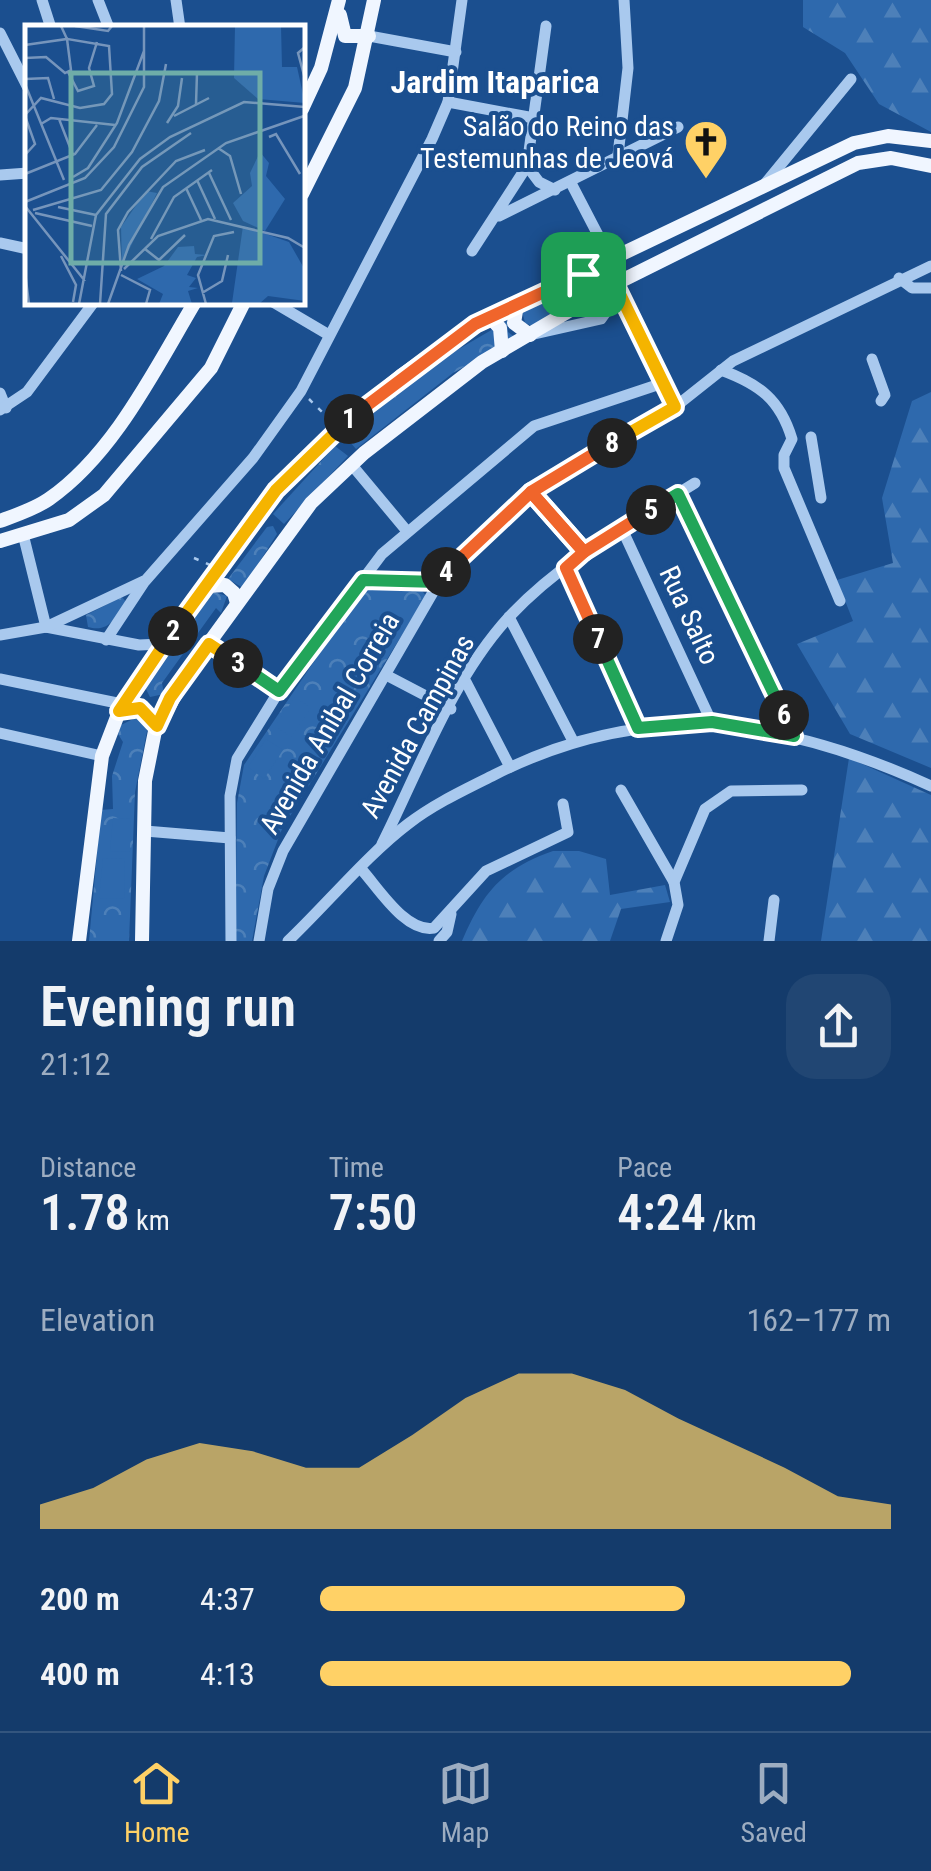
<!DOCTYPE html>
<meta charset="utf-8">
<style>
body{margin:0;font-family:"Roboto Condensed",sans-serif;background:#214673;color:#f1f3f6;height:100vh;display:flex;flex-direction:column;font-size:38px;white-space:nowrap}
*{box-sizing:border-box;margin:0}
p{font-size:32px;color:#9dadc1}
.icon{flex:none;width:55px;height:55px;fill:none;stroke:currentColor;stroke-width:2;stroke-linecap:round;stroke-linejoin:round}
.map{position:relative;height:941px;overflow:hidden}
.sheet{display:flex;flex-direction:column;background:#143b6b;flex:1}
.sheet>*{flex:none}
.pin{position:absolute;display:grid;place-items:center;width:85px;height:85px;color:#fff;margin:-42px;border-radius:20px;box-shadow:0 5px 15px #0006}
.km{position:absolute;width:50px;height:50px;margin:-25px;border-radius:50%;background:#222;color:#fff;font-size:28px;line-height:50px;text-align:center}
.round{display:grid;place-items:center;flex:none;width:105px;height:105px;border-radius:30px;background:#214673}
.headline{display:flex;align-items:center;justify-content:space-between;height:170px;padding:0 40px}
h1{font-size:55px;font-weight:600;line-height:75px}
.figures{display:grid;grid-template-columns:repeat(3,1fr);gap:15px;height:170px;padding:10px 40px}
.figures div{display:grid;align-content:center}
.figures b{font-size:50px;font-weight:600}
.figures small{font-size:28px;font-weight:400}
.figures p{font-size:28px}
.chart{height:280px;padding:20px 40px}
.chart p{display:flex;justify-content:space-between}
.chart svg{width:100%;height:180px;margin-top:10px;fill:#ffd166;opacity:.7}
ul{padding:0 40px;list-style:none;font-size:32px}
li{display:grid;grid-template-columns:160px 120px 1fr;align-items:center;height:75px}
li i{height:25px;border-radius:12px;background:#ffd166}
.tabs{display:flex;justify-content:space-around;align-items:center;height:140px;border-top:2px solid #33557e;background:#143b6b;font-size:28px;color:#9dadc1}
.tabs a{display:grid;justify-items:center;gap:5px}
.tabs .on{color:#ffd166}
.map>svg:first-child{display:block}
</style>
<div class="map">
<svg width="931" height="941" viewBox="0 0 931 941">
<defs>
<pattern id="forest-firs" width="22" height="20" patternUnits="userSpaceOnUse" patternTransform="scale(2.5)"><rect width="22" height="20" fill="#2e69ad"/><path d="M5 1l3.5 6h-7zM16 11l3.5 6h-7z" fill="#4d80b9"/></pattern>
<pattern id="park-crowns" width="20" height="18" patternUnits="userSpaceOnUse" patternTransform="scale(2.5)"><rect width="20" height="18" fill="#2e69ad"/><path d="M2 6a3 3 0 1 1 6 0M12 15a3 3 0 1 1 6 0" fill="none" stroke="#4d80b9"/></pattern>
</defs>
<rect width="100%" height="100%" fill="#1b4f8f"/>
<g fill="url(#forest-firs)">
<path d="M803 0H931V132L879 104 845 53 803 27Z"/>
<path d="M931 392V768L850 734 797 644 853 621 837 580 893 563 882 498 912 401Z"/>
<path d="M849 758 931 795V941H821Z"/>
<path d="M553 851H579L606 859 610 895 665 885 670 902 621 909 610 941H462C483 892 502 869 553 851Z"/>
</g>
<g fill="url(#park-crowns)">
<path d="M577 283 594 287 532 326 525 323 522 310Z"/>
<path d="M507 321 508 332 516 338 453 373 356 449 345 436 440 360Z"/>
<path d="M335 446 348 456 284 524 273 514Z"/>
<path d="M273 526 277 534 243 588 228 579 267 527Z"/>
<path d="M370 587 420 588 426 596 282 829 264 876 252 941H235L237 803 244 765 359 595Z"/>
<path d="M214 592 227 596 221 613 216 608 162 683 164 694 150 697 144 685Z"/>
<path d="M122 597 126 602C116 618 108 633 88 627L86 615Z"/>
<path d="M135 718 145 723 147 731 135 792 129 941H89L101 810 113 809 112 776 123 742 118 734 121 725Z"/>
</g>
<g fill="#2e69ad">
<path d="M295 697 311 708 291 737 275 726Z"/>
<path d="M266 739 283 750 264 779 248 767Z"/>
<path d="M113 818 131 819 130 852 110 851Z"/>
<path d="M103 858 125 859 124 899 99 898Z"/>
</g>
<g fill="none" stroke-linecap="round" stroke-linejoin="round">
<g stroke="#a9c9ee" stroke-width="2.5" stroke-dasharray="5 8" stroke-linecap="butt">
<path d="M309 399 328 418"/>
<path d="M194 558 210 565"/>
</g>
<g stroke="#a9c9ee" stroke-width="11">
<path d="M42 0 51 28"/>
<path d="M98 0 109 28"/>
<path d="M176 0 180 28"/>
<path d="M0 33 28 88"/>
<path d="M369 36 456 52"/>
<path d="M448 102 534 118"/>
<path d="M618 155 628 68 624 0"/>
<path d="M527 166 539 182 555 190"/>
<path d="M0 175 28 173"/>
<path d="M571 183 611 260"/>
<path d="M764 185 851 79"/>
<path d="M499 216 678 127"/>
<path d="M0 243 28 249"/>
<path d="M472 251 527 166 546 26"/>
<path d="M899 278 912 288H931"/>
<path d="M615 284 675 407"/>
<path d="M273 302 329 335"/>
<path d="M530 335 601 319 606 312V290"/>
<path d="M872 359 885 395 881 401"/>
<path d="M721 370C759 384 780 399 792 439L784 455V468L840 601"/>
<path d="M0 393 6 408"/>
<path d="M0 410 27 392 94 302"/>
<path d="M811 437 821 498"/>
<path d="M351 464 406 530"/>
<path d="M531 492 585 553"/>
<path d="M678 494 794 736"/>
<path d="M622 529 712 723"/>
<path d="M23 534 46 627"/>
<path d="M566 568 638 727"/>
<path d="M363 580 439 582"/>
<path d="M509 617 573 741"/>
<path d="M46 627 139 645 163 644"/>
<path d="M0 635 46 627 146 580 253 458 301 391 432 139 448 102 462 0"/>
<path d="M106 640 145 581"/>
<path d="M209 644 279 691"/>
<path d="M386 675 451 709"/>
<path d="M0 679 122 704"/>
<path d="M466 682 510 767"/>
<path d="M0 733 102 756"/>
<path d="M621 790 674 882"/>
<path d="M145 831 230 838"/>
<path d="M382 844C419 770 452 679 509 617 561 561 631 523 695 483"/>
<path d="M362 870C379 889 406 933 434 928L486 871 568 832 563 804"/>
<path d="M231 941 230 796 237 759 279 691 382 554 534 426 663 383"/>
<path d="M259 941 268 889 283 851 439 582 531 492 675 407 733 361 931 266"/>
<path d="M288 941C326 905 367 855 408 824 434 804 464 790 494 775 647 698 780 717 931 786"/>
<path d="M439 941 447 932 451 914"/>
<path d="M666 941 678 905 674 882 705 809 731 791 802 790"/>
<path d="M769 941 774 900"/>
</g>
<g stroke="#f0f6ff" stroke-width="14">
<path d="M340 15 345 36H369"/>
<path d="M302 109 321 68 339 0"/>
<path d="M302 194 355 88 374 0"/>
<path d="M517 305 514 323 530 335"/>
<path d="M489 316 500 328 502 351"/>
<path d="M0 521C16 515 35 509 49 499 114 454 155 369 195 302"/>
<path d="M0 541 69 520 104 495 211 368 244 302"/>
<path d="M208 586 225 585 234 593 237 603"/>
<path d="M119 711 140 708 157 726"/>
<path d="M79 941 102 756 122 704 276 490 338 428 402 375 475 324 854 143 888 136 931 141"/>
<path d="M142 941 145 781 155 731 190 669 311 503 364 453 482 362 615 284 858 163 891 158 931 166"/>
</g>
</g>
<g fill="none" stroke-linecap="round" stroke-linejoin="round">
<defs>
<path id="split-1" d="M349 419 475 324 583 274"/>
<path id="split-2" d="M173 631 276 490 349 419"/>
<path id="split-3" d="M173 631 119 711 140 708 157 726 170 698 209 644 238 663"/>
<path id="split-4" d="M238 663 279 691 363 580 439 582 446 572"/>
<path id="split-5" d="M446 572 531 492 584 552 651 510"/>
<path id="split-6" d="M651 510 678 494 784 715"/>
<path id="split-7" d="M598 639 638 728 712 722 794 736 784 715"/>
<path id="split-8" d="M598 639 566 568 584 552 531 492 612 443"/>
<path id="split-9" d="M583 274 606 290 615 284 675 407 612 443"/>
</defs>
<use href="#split-1" stroke="#fff" stroke-width="20"/>
<use href="#split-2" stroke="#fff" stroke-width="20"/>
<use href="#split-3" stroke="#fff" stroke-width="20"/>
<use href="#split-4" stroke="#fff" stroke-width="20"/>
<use href="#split-5" stroke="#fff" stroke-width="20"/>
<use href="#split-6" stroke="#fff" stroke-width="20"/>
<use href="#split-7" stroke="#fff" stroke-width="20"/>
<use href="#split-8" stroke="#fff" stroke-width="20"/>
<use href="#split-9" stroke="#fff" stroke-width="20"/>
<use href="#split-1" stroke="#f0652b" stroke-width="12"/>
<use href="#split-2" stroke="#f5b400" stroke-width="12"/>
<use href="#split-3" stroke="#f5b400" stroke-width="12"/>
<use href="#split-4" stroke="#22a559" stroke-width="12"/>
<use href="#split-5" stroke="#f0652b" stroke-width="12"/>
<use href="#split-6" stroke="#22a559" stroke-width="12"/>
<use href="#split-7" stroke="#22a559" stroke-width="12"/>
<use href="#split-8" stroke="#f0652b" stroke-width="12"/>
<use href="#split-9" stroke="#f5b400" stroke-width="12"/>
</g>
<defs>
<symbol id="church-pin" viewBox="-11 -11 22 30"><path d="M0 17L-7.5 6A9.5 9.5 0 1 1 7.5 6Z" fill="#ffd166" stroke="#1b4f8f"/><path d="M-1.2-6h2.4v3.5h3.3v2.4h-3.3V6h-2.4V-.1h-3.3v-2.4h3.3Z" fill="#111"/></symbol>
</defs>
<g fill-rule="evenodd">
<use href="#church-pin" x="681" y="117" width="50" height="68"/>
</g>
<g text-anchor="middle" stroke-width="8" stroke-linejoin="round" paint-order="stroke">
<g font-size="28" fill="#fff" stroke="#1b4f8f" text-anchor="end">
<text x="674" y="136">Salão do Reino das<tspan x="674" dy="32">Testemunhas de Jeová</tspan></text>
</g>
<g font-size="28" fill="#fff" stroke="#1b4f8f">
<text transform="translate(690 615) rotate(65)" y="10">Rua Salto</text>
<text transform="translate(329 723) rotate(-60)" y="10">Avenida Anibal Correia</text>
<text transform="translate(417 726) rotate(-61)" y="10">Avenida Campinas</text>
</g>
<g font-size="32" font-weight="bold" fill="#fff" stroke="#1b4f8f">
<text x="495" y="93">Jardim Itaparica</text>
</g>
</g>
<g transform="translate(25 25)">
<rect width="280" height="280" fill="#1b4f8f"/>
<path d="M210 1H256L257 42H272L280 78 233 74 209 53ZM235 127 244 138 241 151 260 174 240 206 218 196 208 178 227 161 225 148ZM218 201 264 217 280 245V276L243 271 234 279 207 278ZM169 221 170 229 182 230 172 232 162 250 171 253 164 262 173 263 163 266 167 279H134L138 269 112 254 139 241 153 222Z" fill="#2e69ad"/>
<path d="M121 166 132 168 97 239 96 202Z" fill="#2e69ad"/>
<path fill="none" stroke="#7695bc" stroke-width="2.5" d="M50 1 83 6 87 1M0 20 42 14 46 45 40 48 21 32 0 33M280 22 273 28 280 54M43 47 53 66 69 61 64 43 72 17M0 54 23 53 29 74M0 59 39 155M171 79 172 48M0 90 16 73 55 83 79 79 87 69 84 21 42 14 36 1M0 91 10 119 0 130M149 91 184 73M34 94 48 130M142 98 153 81 157 53M16 99 26 93 90 100M244 112 251 109 275 149M193 123 205 131 216 169M184 148 206 195M0 149 50 129 72 100M48 152 63 143 92 98 119 26M172 155 190 194M161 163 176 195M0 177 60 153 89 122 119 62V1M0 181 60 256M33 182 71 190M8 185 76 165 107 127 134 76 141 39M10 188 67 201M126 214 149 172 187 145M120 224 134 235 160 210M36 231 51 260 48 277M99 244 133 211 183 194 263 213 280 223M96 246 93 205 103 187 151 136 180 125M0 247 4 279M96 250 125 265 121 279M177 268 197 256 203 230M54 279 71 190 115 134 145 112 219 77 280 82M75 279 81 189 117 142 166 108M83 279 104 220 138 162 201 118 279 91M181 279 173 250 189 211 209 207"/>
<path fill="#6fada8" fill-opacity="0.15" stroke="#6fada8" stroke-width="5" d="M46 48H235V238H46Z"/>
<rect width="280" height="280" fill="none" stroke="#fff" stroke-width="5"/>
</g>
</svg>
<div class="pin" style="left:583px;top:274px;background:#1e9e55"><svg class="icon" aria-label="arrive" viewBox="0 0 24 24"><path d="M6 21V4h12l-3 4 3 4H6"/></svg></div>
<b class="km" style="left:349px;top:419px">1</b>
<b class="km" style="left:173px;top:631px">2</b>
<b class="km" style="left:238px;top:663px">3</b>
<b class="km" style="left:446px;top:572px">4</b>
<b class="km" style="left:651px;top:510px">5</b>
<b class="km" style="left:784px;top:715px">6</b>
<b class="km" style="left:598px;top:639px">7</b>
<b class="km" style="left:612px;top:443px">8</b>
</div>
<section class="sheet">
<div class="headline"><div><h1>Evening run</h1><p>21:12</p></div><a class="round"><svg class="icon" aria-label="share" viewBox="0 0 24 24"><path d="M12 15V3M7 8l5-5 5 5M5 13v7h14v-7"/></svg></a></div>
<div class="figures">
<div><p>Distance</p><b>1.78<small> km</small></b></div>
<div><p>Time</p><b>7:50</b></div>
<div><p>Pace</p><b>4:24<small> /km</small></b></div>
</div>
<div class="chart"><p><span>Elevation</span>162–177 m</p>
<svg viewBox="0 0 160 44" preserveAspectRatio="none"><path d="M0 44V38L10 34L20 27L30 23L40 25L50 29L60 29L70 21L80 12L90 6L100 6L110 10L120 17L130 23L140 29L150 36L160 38V44z"/></svg>
</div>
<ul>
<li><b>200 m</b>4:37<i style="width:64%"></i></li>
<li><b>400 m</b>4:13<i style="width:93%"></i></li>
</ul>
</section>
<nav class="tabs">
<a class="on"><svg class="icon" aria-label="home" viewBox="0 0 24 24"><path d="M3 11l9-7 9 7M6 9v11h12V9"/></svg>Home</a>
<a><svg class="icon" aria-label="map" viewBox="0 0 24 24"><path d="M3 6l6-2 6 2 6-2v14l-6 2-6-2-6 2zM9 4v14M15 6v14"/></svg>Map</a>
<a><svg class="icon" aria-label="saved" viewBox="0 0 24 24"><path d="M7 4h10v16l-5-4-5 4z"/></svg>Saved</a>
</nav>
